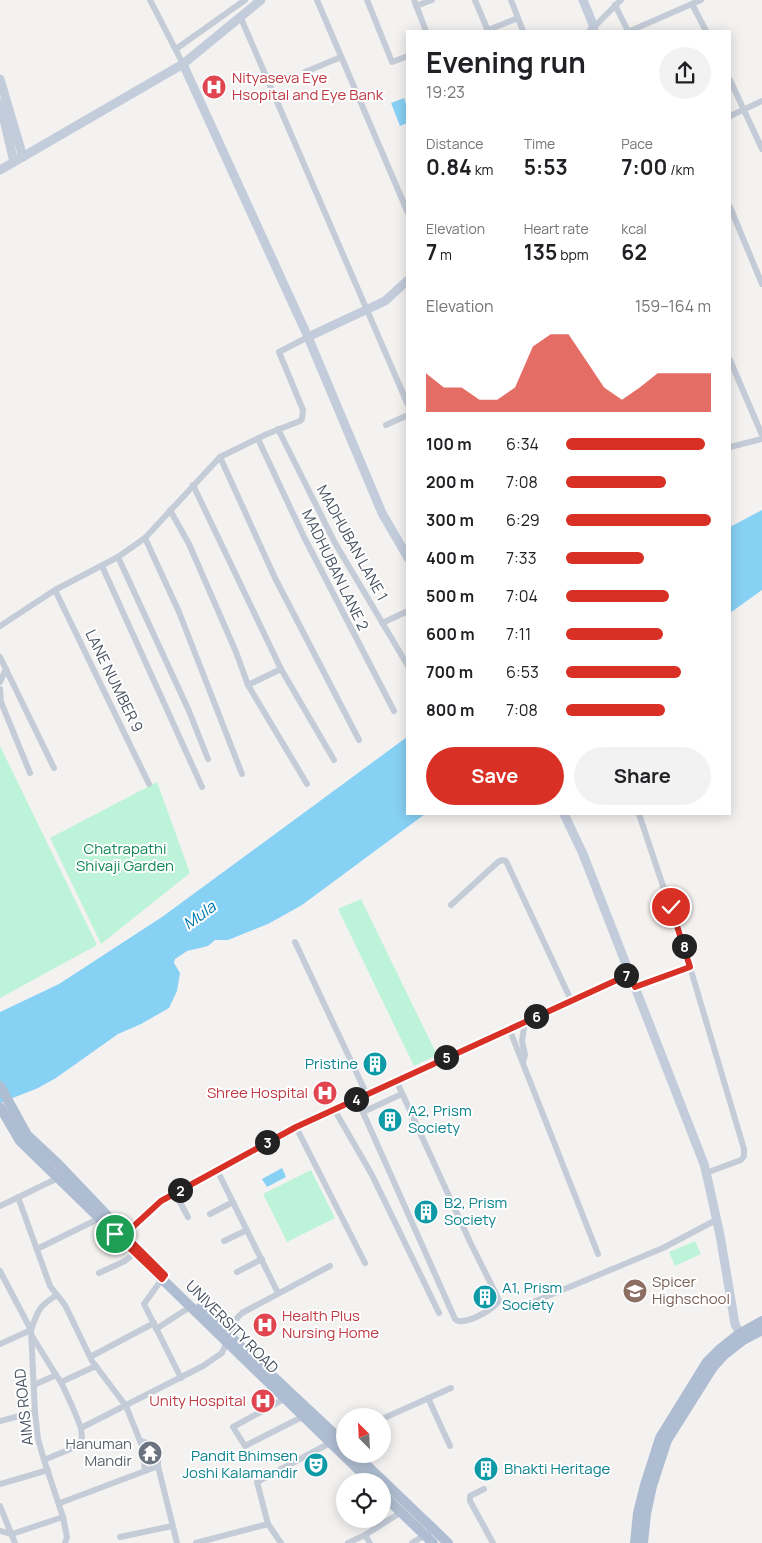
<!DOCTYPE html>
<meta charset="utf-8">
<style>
body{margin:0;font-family:Manrope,sans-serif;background:#f2f2f2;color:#202124;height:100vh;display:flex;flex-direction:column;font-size:19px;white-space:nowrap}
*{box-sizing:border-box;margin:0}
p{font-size:16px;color:#757577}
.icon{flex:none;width:28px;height:28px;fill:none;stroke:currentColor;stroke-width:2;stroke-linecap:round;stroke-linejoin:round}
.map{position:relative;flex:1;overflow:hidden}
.details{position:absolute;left:406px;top:30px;width:325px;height:785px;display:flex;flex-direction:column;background:#fff;border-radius:0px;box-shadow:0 2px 12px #0003}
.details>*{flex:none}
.needle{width:32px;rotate:336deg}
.buttons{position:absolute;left:336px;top:1408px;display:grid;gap:10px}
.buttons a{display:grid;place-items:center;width:55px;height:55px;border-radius:50%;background:#fff;box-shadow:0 2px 12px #0003;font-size:25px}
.pin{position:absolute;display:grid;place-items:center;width:42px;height:42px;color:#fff;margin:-21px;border:2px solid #fff;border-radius:50%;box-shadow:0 1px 5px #0007}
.km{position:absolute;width:25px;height:25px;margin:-12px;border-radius:50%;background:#222;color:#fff;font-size:14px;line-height:25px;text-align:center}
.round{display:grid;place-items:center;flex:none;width:52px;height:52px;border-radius:26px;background:#f2f2f2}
.summary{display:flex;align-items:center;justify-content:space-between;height:85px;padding:0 20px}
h1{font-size:28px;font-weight:700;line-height:38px}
.figures{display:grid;grid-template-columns:repeat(3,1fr);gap:8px;height:85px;padding:5px 20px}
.figures div{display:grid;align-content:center}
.figures b{font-size:21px;font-weight:700}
.figures small{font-size:14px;font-weight:400}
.figures p{font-size:14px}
.chart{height:140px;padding:10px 20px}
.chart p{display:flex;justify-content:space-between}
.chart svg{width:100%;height:90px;margin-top:5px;fill:#d93025;opacity:.7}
.primary-button{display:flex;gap:10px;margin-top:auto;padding:10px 20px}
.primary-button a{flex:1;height:58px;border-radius:30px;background:#d93025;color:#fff;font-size:20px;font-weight:700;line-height:58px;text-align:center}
.primary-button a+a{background:#f2f2f2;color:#202124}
ul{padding:0 20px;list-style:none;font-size:16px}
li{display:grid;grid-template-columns:80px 60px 1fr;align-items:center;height:38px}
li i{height:12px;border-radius:6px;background:#d93025}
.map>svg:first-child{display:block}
</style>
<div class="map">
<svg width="762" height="1543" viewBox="0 0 762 1543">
<rect width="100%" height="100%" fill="#f4f2f1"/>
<g fill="#bdf4d9">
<path d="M0 746 97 945 0 998Z"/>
<path d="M157 782 190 873 101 944 50 838Z"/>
<path d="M361 899 437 1055 414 1066 338 909Z"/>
<path d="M311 1170 335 1218 287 1242 263 1194Z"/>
<path d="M695 1241 701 1254 675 1266 669 1252Z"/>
</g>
<g fill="#87d1f5">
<path d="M404 98 407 107V123L400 126 391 103Z"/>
<path d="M762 510V590L730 613V527Z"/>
<path d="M407 737 408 814H425L302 905 268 924 228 940H215L208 946 187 951 175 959 174 963 180 973 177 991 169 1008 141 1024 118 1034 56 1078 38 1088 0 1103V1012L59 984 162 917Z"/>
<path d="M282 1168 286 1177 267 1187 262 1179Z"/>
</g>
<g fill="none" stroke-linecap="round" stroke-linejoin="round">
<g stroke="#c4ccd7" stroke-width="6">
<path d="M150 0 183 64"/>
<path d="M317 0 408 213"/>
<path d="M367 0 392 62 408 56"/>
<path d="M414 0 426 31"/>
<path d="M475 0 488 31"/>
<path d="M511 0 523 31"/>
<path d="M692 4 706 31"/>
<path d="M615 5 628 31"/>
<path d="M416 6 432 0"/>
<path d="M240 16 408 405"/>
<path d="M488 30 518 18"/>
<path d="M595 30 594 27 621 0"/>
<path d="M630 31 701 0"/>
<path d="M176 49 245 0"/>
<path d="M305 72 341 57"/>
<path d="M730 80 762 149"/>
<path d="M730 116 762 101"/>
<path d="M730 207 762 284"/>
<path d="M730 360 762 435"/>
<path d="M386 425 408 415"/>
<path d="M278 429 335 543 408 666"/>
<path d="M258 439 304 537 394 711"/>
<path d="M730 447 762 439"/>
<path d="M220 457 275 578 359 740"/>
<path d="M193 485 281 669 334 760"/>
<path d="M170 510 189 544 236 652 248 685 307 784"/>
<path d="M145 538 179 612 242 774"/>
<path d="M118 557 189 711 208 759"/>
<path d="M102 566 202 787"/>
<path d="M55 590 149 784"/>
<path d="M382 623 408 611"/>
<path d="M0 626 55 590 118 557 145 538 220 457 267 434 300 421 302 419 303 410 279 352 308 337"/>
<path d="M0 657 54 768"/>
<path d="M0 682 6 669"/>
<path d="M248 685 281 669"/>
<path d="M0 689 1 702 30 773"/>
<path d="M639 814 690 967 744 1149V1156L741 1160 706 1173"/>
<path d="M451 905 498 862 502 860 506 861 571 1000"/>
<path d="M295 942 367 1095"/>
<path d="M635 987 690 967"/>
<path d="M509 1028 598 1254"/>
<path d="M523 1062 525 1055 522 1041 525 1021"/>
<path d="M357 1099 455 1319C458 1321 459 1322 463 1321 473 1320 495 1309 499 1300L471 1244 396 1080"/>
<path d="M334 1109 372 1175 439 1313"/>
<path d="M363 1112 402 1094"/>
<path d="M296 1127 365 1263"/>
<path d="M217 1170 278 1293"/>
<path d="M175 1193 188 1217"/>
<path d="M18 1197 50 1286 65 1305 92 1361 126 1406 142 1446 145 1471 60 1503"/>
<path d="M0 1206 58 1178"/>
<path d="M210 1214 233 1202"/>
<path d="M125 1235 136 1223 161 1201 296 1127 630 974"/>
<path d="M224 1241 247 1230"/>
<path d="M37 1249 100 1218"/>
<path d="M0 1271 31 1330 35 1412 38 1439 44 1460 63 1517 67 1537 65 1543"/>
<path d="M237 1272 262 1259"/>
<path d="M99 1273 125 1261 135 1253"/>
<path d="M165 1275 144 1304 181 1378"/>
<path d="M531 1303 663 1248 716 1220"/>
<path d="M156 1329 190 1307"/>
<path d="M32 1336 56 1375 61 1382 73 1408 81 1428 82 1437 80 1445 44 1460"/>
<path d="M0 1344 31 1330C38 1310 39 1306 57 1295"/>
<path d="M90 1357 154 1323"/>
<path d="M61 1382 96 1366"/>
<path d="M34 1385 56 1375"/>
<path d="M428 1398 450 1446"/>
<path d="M284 1399 233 1427 245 1446 302 1417"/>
<path d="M382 1419 451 1388"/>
<path d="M0 1421 35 1412"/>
<path d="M81 1428 203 1366 222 1353 237 1318 242 1313 330 1266"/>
<path d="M141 1441 151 1444 158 1458V1466"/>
<path d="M145 1471 158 1466 177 1543"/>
<path d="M0 1484 48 1470"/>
<path d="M484 1489 470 1496V1501L493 1543"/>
<path d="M0 1506 15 1543"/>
<path d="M268 1524 281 1543"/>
<path d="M0 1531 12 1534 63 1517"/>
<path d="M120 1537 172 1526"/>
<path d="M196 1543 268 1524 257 1482 330 1443"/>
<path d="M348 1543 365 1535"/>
<path d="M370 1543 365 1535 403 1511"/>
<path d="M412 1543 433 1530"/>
</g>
<g stroke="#c3ccdb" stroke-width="9">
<path d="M583 0 594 27 591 31"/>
<path d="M183 64 308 337 382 513 408 558"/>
<path d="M0 79 23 157"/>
<path d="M0 103 14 162"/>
<path d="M0 170 183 64 261 0"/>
<path d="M308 337 385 301 408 280"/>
<path d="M564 814 583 854 704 1164 709 1185 720 1235 735 1324 742 1338"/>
</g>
<g stroke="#afbdd2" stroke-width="10">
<path d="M0 1086 27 1135 58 1164 120 1229"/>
<path d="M0 1107 20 1141 370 1481"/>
<path d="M200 1308 345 1444"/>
<path d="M355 1454 448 1543"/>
<path d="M382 1494 433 1543"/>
<path d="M635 1543 638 1513 645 1485 660 1438 707 1362 719 1350 739 1334 762 1321"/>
<path d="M643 1543 646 1514 652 1486 667 1440 713 1367 724 1355 743 1340 762 1330"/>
</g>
</g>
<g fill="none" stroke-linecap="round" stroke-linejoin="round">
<defs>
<path id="route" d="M115 1234 162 1279 165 1275 125 1235 136 1224 161 1201 296 1127 630 974 635 987 690 967 671 907"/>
</defs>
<use href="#route" stroke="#fff" stroke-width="10"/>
<use href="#route" stroke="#d93025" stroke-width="6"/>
</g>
<defs>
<symbol id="hospital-disc" viewBox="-11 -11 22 22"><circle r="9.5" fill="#e0444e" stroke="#fff"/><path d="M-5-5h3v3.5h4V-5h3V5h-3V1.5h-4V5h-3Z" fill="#fff"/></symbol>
<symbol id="building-disc" viewBox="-11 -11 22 22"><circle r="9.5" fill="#0f9aa8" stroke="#fff"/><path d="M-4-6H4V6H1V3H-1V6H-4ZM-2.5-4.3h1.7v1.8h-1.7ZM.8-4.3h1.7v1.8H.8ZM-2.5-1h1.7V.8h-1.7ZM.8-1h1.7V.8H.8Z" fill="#fff"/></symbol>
<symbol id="school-disc" viewBox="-11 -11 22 22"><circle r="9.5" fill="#8d6e63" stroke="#fff"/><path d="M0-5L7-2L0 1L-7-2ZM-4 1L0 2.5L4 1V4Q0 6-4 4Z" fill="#fff"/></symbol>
<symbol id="temple-disc" viewBox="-11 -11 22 22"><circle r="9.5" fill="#6b7280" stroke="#fff"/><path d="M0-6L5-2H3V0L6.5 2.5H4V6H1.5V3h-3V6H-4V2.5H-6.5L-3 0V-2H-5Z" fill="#fff"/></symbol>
<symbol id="theatre-disc" viewBox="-11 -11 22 22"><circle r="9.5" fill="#0f9aa8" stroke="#fff"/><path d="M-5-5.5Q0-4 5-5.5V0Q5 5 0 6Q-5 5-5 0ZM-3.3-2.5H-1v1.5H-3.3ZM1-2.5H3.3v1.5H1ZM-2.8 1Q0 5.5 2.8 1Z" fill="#fff"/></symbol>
</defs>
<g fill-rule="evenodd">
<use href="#hospital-disc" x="200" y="73" width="28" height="28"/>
<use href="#building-disc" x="361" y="1050" width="28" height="28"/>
<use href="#hospital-disc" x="311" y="1079" width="28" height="28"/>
<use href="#building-disc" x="376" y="1106" width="28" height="28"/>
<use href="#building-disc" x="412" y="1198" width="28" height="28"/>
<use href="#school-disc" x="621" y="1277" width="28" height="28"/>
<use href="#building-disc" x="471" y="1283" width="28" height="28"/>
<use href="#hospital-disc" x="251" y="1311" width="28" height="28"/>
<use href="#hospital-disc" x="249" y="1387" width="28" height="28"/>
<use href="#temple-disc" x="136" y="1439" width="28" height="28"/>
<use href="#theatre-disc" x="302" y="1451" width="28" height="28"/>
<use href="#building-disc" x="472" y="1455" width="28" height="28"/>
</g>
<g text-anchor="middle" stroke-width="4" stroke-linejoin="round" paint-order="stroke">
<g font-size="15" fill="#be3a42" stroke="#fff" text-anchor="start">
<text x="232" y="83">Nityaseva Eye<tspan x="232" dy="17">Hsopital and Eye Bank</tspan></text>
<text x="308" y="1098" text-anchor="end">Shree Hospital</text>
<text x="282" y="1321">Health Plus<tspan x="282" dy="17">Nursing Home</tspan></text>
<text x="246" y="1406" text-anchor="end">Unity Hospital</text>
</g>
<g font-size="15" fill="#475261" stroke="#fff">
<text transform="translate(352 543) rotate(61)" y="5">MADHUBAN LANE 1</text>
<text transform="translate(335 570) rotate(64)" y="5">MADHUBAN LANE 2</text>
<text transform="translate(114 681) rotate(64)" y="5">LANE NUMBER 9</text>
<text transform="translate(232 1327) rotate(45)" y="5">UNIVERSITY ROAD</text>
<text transform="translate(24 1407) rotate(-96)" y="5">AIMS ROAD</text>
</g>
<g font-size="15" fill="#0f8657" stroke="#fff">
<text x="125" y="854">Chatrapathi<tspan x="125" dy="17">Shivaji Garden</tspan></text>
</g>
<g font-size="15" fill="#0d838f" stroke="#fff" text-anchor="start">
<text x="358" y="1069" text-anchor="end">Pristine</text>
<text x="408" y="1116">A2, Prism<tspan x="408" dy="17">Society</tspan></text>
<text x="444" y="1208">B2, Prism<tspan x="444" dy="17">Society</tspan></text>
<text x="502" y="1293">A1, Prism<tspan x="502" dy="17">Society</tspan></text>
<text x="298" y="1461" text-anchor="end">Pandit Bhimsen<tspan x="298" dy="17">Joshi Kalamandir</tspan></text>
<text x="504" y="1474">Bhakti Heritage</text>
</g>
<g font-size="15" fill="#785e54" stroke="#fff" text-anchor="start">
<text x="652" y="1287">Spicer<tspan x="652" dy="17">Highschool</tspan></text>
</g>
<g font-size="15" fill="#5b616d" stroke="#fff" text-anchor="end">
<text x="132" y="1449">Hanuman<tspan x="132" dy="17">Mandir</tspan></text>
</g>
<g font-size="16" font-style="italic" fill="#017ab2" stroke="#fff">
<text transform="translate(199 915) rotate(-36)" y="6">Mula</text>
</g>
</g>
</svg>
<div class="buttons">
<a><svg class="needle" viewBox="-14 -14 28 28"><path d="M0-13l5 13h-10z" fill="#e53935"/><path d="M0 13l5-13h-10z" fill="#757577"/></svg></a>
<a><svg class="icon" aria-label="locate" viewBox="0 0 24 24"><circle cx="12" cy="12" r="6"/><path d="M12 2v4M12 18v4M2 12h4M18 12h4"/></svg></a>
</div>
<div class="pin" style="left:115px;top:1234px;background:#1e9e55"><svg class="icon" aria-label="arrive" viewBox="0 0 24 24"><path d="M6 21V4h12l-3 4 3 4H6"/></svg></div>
<div class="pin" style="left:671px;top:907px;background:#d93025"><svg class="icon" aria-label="check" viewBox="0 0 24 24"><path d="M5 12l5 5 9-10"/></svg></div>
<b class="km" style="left:180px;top:1190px">2</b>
<b class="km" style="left:267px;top:1142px">3</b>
<b class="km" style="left:356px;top:1099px">4</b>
<b class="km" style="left:446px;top:1057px">5</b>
<b class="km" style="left:536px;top:1016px">6</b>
<b class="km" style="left:626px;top:975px">7</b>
<b class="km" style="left:684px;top:946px">8</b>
<section class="details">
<div class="summary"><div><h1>Evening run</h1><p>19:23</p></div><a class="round"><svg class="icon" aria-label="share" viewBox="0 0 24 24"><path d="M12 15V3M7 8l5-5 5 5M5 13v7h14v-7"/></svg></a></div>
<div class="figures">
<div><p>Distance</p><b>0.84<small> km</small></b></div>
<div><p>Time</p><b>5:53</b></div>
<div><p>Pace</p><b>7:00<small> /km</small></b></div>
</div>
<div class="figures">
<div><p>Elevation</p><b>7<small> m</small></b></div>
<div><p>Heart rate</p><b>135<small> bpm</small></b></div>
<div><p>kcal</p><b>62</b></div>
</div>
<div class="chart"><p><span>Elevation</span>159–164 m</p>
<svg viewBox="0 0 160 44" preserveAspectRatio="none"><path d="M0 44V25L10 32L20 32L30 38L40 38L50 32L60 12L70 6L80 6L90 19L100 32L110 38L120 32L130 25L140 25L150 25L160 25V44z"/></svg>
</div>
<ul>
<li><b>100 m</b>6:34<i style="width:96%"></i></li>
<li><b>200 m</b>7:08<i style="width:69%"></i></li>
<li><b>300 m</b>6:29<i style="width:100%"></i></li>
<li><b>400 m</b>7:33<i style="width:54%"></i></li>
<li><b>500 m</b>7:04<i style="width:71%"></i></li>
<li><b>600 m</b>7:11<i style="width:67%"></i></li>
<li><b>700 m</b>6:53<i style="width:79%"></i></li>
<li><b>800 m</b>7:08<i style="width:68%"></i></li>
</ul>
<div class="primary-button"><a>Save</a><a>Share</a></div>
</section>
</div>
